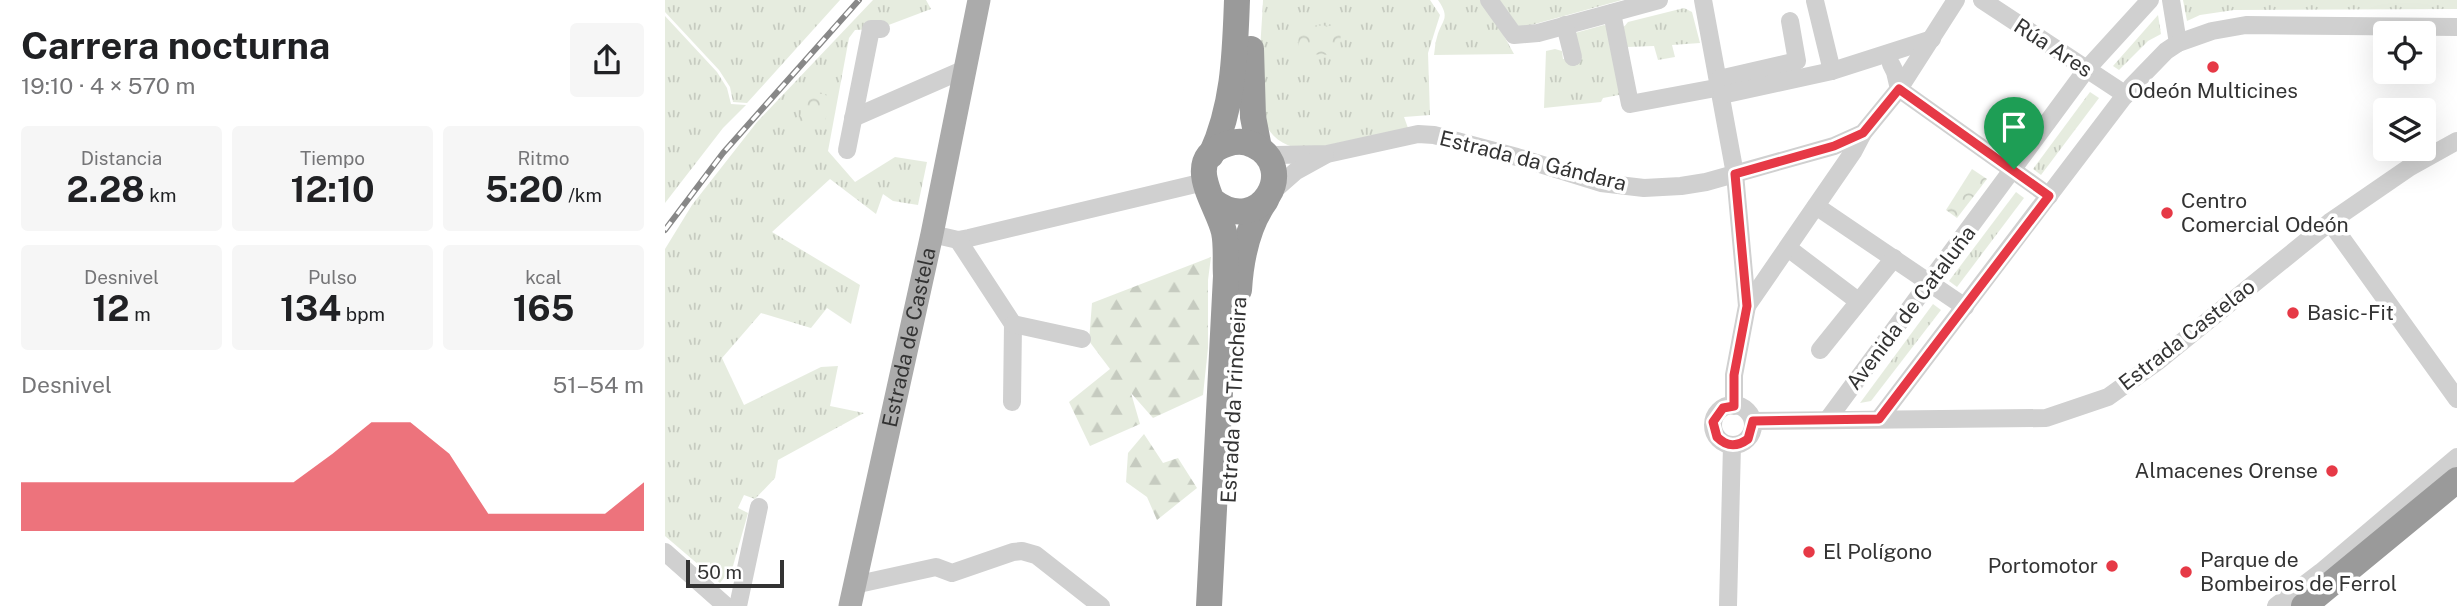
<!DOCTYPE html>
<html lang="es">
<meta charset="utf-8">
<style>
body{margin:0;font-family:"Public Sans",sans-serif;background:#f6f6f6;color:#202124;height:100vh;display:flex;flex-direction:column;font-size:26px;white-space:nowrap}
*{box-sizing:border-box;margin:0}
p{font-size:23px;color:#757577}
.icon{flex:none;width:38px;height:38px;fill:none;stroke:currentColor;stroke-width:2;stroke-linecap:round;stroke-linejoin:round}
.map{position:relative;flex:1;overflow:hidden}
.drawer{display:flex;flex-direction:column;background:#fff;width:665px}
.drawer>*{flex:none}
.fabs{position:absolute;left:1708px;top:21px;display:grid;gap:14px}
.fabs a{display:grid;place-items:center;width:63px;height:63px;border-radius:7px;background:#fff;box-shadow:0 7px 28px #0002;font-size:35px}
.scale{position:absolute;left:21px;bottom:18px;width:98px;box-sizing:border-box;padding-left:7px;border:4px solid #333;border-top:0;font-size:19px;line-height:24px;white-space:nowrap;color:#333;-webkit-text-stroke:5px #fff;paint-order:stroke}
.pin{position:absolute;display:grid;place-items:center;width:60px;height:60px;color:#fff;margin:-72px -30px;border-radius:50% 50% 50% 0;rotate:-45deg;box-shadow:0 0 7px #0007}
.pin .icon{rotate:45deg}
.round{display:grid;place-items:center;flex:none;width:74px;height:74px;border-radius:7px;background:#f6f6f6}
.headline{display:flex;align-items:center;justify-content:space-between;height:119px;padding:0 21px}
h1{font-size:38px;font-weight:700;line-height:52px}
.figures{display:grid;grid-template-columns:repeat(3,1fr);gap:10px;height:119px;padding:7px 21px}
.figures div{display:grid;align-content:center;border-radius:7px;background:#f6f6f6;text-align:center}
.figures b{font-size:35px;font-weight:700}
.figures small{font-size:19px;font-weight:400}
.figures p{font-size:19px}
.chart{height:196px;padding:14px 21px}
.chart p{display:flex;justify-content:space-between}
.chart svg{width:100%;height:126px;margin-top:7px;fill:#e63946;opacity:.7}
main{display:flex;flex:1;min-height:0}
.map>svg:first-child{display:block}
</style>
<main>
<section class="drawer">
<div class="headline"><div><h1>Carrera nocturna</h1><p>19:10 · 4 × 570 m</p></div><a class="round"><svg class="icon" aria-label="share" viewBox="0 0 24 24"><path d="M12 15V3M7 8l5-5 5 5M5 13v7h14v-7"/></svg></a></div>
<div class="figures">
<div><p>Distancia</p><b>2.28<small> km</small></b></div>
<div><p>Tiempo</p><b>12:10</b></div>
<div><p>Ritmo</p><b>5:20<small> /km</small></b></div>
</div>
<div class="figures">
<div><p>Desnivel</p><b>12<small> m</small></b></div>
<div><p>Pulso</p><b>134<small> bpm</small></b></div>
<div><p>kcal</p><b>165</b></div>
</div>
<div class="chart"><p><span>Desnivel</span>51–54 m</p>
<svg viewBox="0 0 160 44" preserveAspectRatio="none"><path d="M0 44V27L10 27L20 27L30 27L40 27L50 27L60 27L70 27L80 17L90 6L100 6L110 17L120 38L130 38L140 38L150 38L160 27V44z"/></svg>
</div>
</section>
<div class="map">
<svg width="1792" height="606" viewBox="0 0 1792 606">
<defs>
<pattern id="grass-tufts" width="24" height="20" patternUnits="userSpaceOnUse" patternTransform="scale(1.75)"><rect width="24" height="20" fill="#e6ecdf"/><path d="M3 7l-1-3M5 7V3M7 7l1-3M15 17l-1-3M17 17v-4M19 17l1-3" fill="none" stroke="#c6cbc0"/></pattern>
<pattern id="forest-firs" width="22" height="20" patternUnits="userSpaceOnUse" patternTransform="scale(1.75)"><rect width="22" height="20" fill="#e6ecdf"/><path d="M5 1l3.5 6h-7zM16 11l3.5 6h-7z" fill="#c6cbc0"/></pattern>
<pattern id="park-crowns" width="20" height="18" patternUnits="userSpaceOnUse" patternTransform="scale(1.75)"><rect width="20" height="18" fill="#e6ecdf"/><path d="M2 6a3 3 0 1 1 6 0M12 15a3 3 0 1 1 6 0" fill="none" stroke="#c6cbc0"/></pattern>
</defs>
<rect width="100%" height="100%" fill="#fff"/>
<g fill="url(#grass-tufts)">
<path d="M0 0H175L82 103 68 102 65 87 54 70 0 12Z"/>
<path d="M208 0H261L266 9 213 29 190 30 184 38 163 151 190 182 230 157 262 162 253 205 228 201 218 194 211 214 165 179 107 232 195 285 186 324 162 308 146 328 96 313 57 358 79 405 156 367 173 366 165 406 199 413 113 460 110 478 90 499 79 495 73 508 83 513 68 566 55 583 0 536V249L27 205 92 122Z"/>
<path d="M598 0H765L775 15 763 53 765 115 739 117 743 128 645 149C627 149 608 142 601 124 589 95 597 32 598 0Z"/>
<path d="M773 0H819L849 54 769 55C770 49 770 43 772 37 777 19 786 19 773 0Z"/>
<path d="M832 0H957L855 28 847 24Z"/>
<path d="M1518 0H1792V9L1569 10 1535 15 1522 21Z"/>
<path d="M1019 8 1027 12 1035 43 1007 45 1010 57 993 60 989 46 962 47 958 28 963 22Z"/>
<path d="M1493 15 1496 34 1483 41 1454 70 1448 66Z"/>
<path d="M0 16 52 72 62 88 66 104 81 105 58 128 0 203Z"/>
<path d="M939 25 942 26 959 94 938 98 936 102 879 108 881 51 890 49 897 51 898 59 911 57 910 33Z"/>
<path d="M1425 92 1434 98 1376 175 1368 169Z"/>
<path d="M1351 192 1359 198 1292 287 1284 281Z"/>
<path d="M1268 304 1276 310 1206 401 1195 403Z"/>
</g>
<g fill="url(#forest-firs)">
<path d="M546 257 543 280V348L538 395 488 418 466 393 475 424 425 446 404 402 445 369 424 341 427 303Z"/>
<path d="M479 434 498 463 513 458 532 488 492 520 482 497 461 482 463 453Z"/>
</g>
<g fill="url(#park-crowns)">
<path d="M634 25 676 26 675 55 633 54Z"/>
<path d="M143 90 167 97 157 130 133 123Z"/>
<path d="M1307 169 1322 179 1292 218 1281 210Z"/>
</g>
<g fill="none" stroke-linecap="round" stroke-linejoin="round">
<g stroke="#d0d0d0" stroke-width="18">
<path d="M824 0 849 35 873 33 994 0"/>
<path d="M1038 0 1070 174 1082 306 1069 375V406"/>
<path d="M1317 0 1461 95"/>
<path d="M1506 0 1513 43"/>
<path d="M1150 1 1167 71"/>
<path d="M947 13 965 104 1056 87"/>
<path d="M900 25 908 57"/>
<path d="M1226 64 1230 72 1234 89"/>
<path d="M1054 79 1132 61 1125 21"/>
<path d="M1234 89 1384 196"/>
<path d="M1057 95 1167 71 1267 39"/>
<path d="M188 118 300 69"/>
<path d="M182 150 206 29H216"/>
<path d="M598 152 611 155 662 154 753 134 769 135 852 157 936 183 979 188 1016 186 1041 182 1169 146 1198 133 1234 89 1291 0"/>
<path d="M606 193 631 171 660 155"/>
<path d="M1151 206 1300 307"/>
<path d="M1665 222 1792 399"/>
<path d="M267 234 293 240 304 238 539 182"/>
<path d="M293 240 348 324 347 402"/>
<path d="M1123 248 1193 301"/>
<path d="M1082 306 1188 152 1198 133"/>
<path d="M348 324 417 339"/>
<path d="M1155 350 1229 258"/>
<circle cx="1068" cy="425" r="20"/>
<path d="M1163 419 1421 70 1485 0"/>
<path d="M1214 419 1467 86 1501 51 1513 43 1547 31 1581 25 1792 27"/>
<path d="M1088 421 1381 418 1443 397 1492 362 1665 222 1745 167 1792 141"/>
<path d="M0 552 61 606"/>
<path d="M189 585 271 567 287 573 348 552 357 551 371 555 436 606"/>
<path d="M73 606 94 507"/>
<path d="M1063 606 1067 445"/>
<path d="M1611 606 1656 572 1792 457"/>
</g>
<path stroke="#ababab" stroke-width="23" id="s1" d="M185 606 267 234 314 0"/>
<g stroke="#9a9a9a" stroke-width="26">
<path d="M586 49 588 117 594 148"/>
<path d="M546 155C569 105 570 54 572 0"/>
<path d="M574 290C576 258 582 226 601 200"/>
<path d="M544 606 561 276C560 262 562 246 559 232 553 204 515 160 562 144 571 141 580 141 588 145 635 167 595 238 548 201"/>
<path d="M1639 606 1792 480"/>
</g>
<defs>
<path id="rail" d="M0 230 58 153 194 0"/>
</defs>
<use href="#rail" stroke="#888" stroke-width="6"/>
<use href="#rail" stroke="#fff" stroke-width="3.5" stroke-dasharray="10" stroke-linecap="butt"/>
</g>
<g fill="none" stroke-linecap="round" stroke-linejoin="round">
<defs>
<path id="route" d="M1234 89 1384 196 1214 419 1088 421 1083 439C1072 447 1062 447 1052 437L1048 422 1058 408 1069 406V375L1082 306 1070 174 1169 146 1198 133Z"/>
</defs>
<use href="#route" stroke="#fff" stroke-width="14"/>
<use href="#route" stroke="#e63946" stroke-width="9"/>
</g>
<g fill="#e63946" stroke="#fff" stroke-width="2.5">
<circle cx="1548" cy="67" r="7"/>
<circle cx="1502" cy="213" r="7"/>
<circle cx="1628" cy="313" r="7"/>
<circle cx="1667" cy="471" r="7"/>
<circle cx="1144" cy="552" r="7"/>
<circle cx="1447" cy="566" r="7"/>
<circle cx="1521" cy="572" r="7"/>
</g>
<g text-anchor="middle" stroke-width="7" stroke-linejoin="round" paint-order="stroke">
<g font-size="21" fill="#333" stroke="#fff">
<text transform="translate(1388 48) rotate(33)" y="7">Rúa Ares</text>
<text transform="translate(868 161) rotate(14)" y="7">Estrada da Gándara</text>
<text transform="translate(1246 308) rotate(-53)" y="7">Avenida de Cataluña</text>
<text transform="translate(1522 335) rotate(-38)" y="7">Estrada Castelao</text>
<text dy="7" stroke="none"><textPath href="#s1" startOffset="275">Estrada de Castela</textPath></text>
<text transform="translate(569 400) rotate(-87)" y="7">Estrada da Trincheira</text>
</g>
<g font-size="21" fill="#333" stroke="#fff" text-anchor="start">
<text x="1548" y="98" text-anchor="middle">Odeón Multicines</text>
<text x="1516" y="208">Centro<tspan x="1516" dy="24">Comercial Odeón</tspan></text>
<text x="1642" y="320">Basic-Fit</text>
<text x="1653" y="478" text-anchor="end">Almacenes Orense</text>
<text x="1158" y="559">El Polígono</text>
<text x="1535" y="567">Parque de<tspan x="1535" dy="24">Bombeiros de Ferrol</tspan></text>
<text x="1433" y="573" text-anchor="end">Portomotor</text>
</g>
</g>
</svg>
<div class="fabs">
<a><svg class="icon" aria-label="locate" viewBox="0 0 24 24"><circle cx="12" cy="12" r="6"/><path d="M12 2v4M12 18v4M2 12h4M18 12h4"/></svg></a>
<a><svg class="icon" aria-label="layers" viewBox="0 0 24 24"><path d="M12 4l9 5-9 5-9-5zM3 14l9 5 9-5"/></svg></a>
</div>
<div class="scale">50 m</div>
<div class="pin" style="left:1349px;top:169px;background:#1e9e55"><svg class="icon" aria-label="arrive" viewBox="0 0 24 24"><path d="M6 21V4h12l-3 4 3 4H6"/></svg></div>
</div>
</main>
